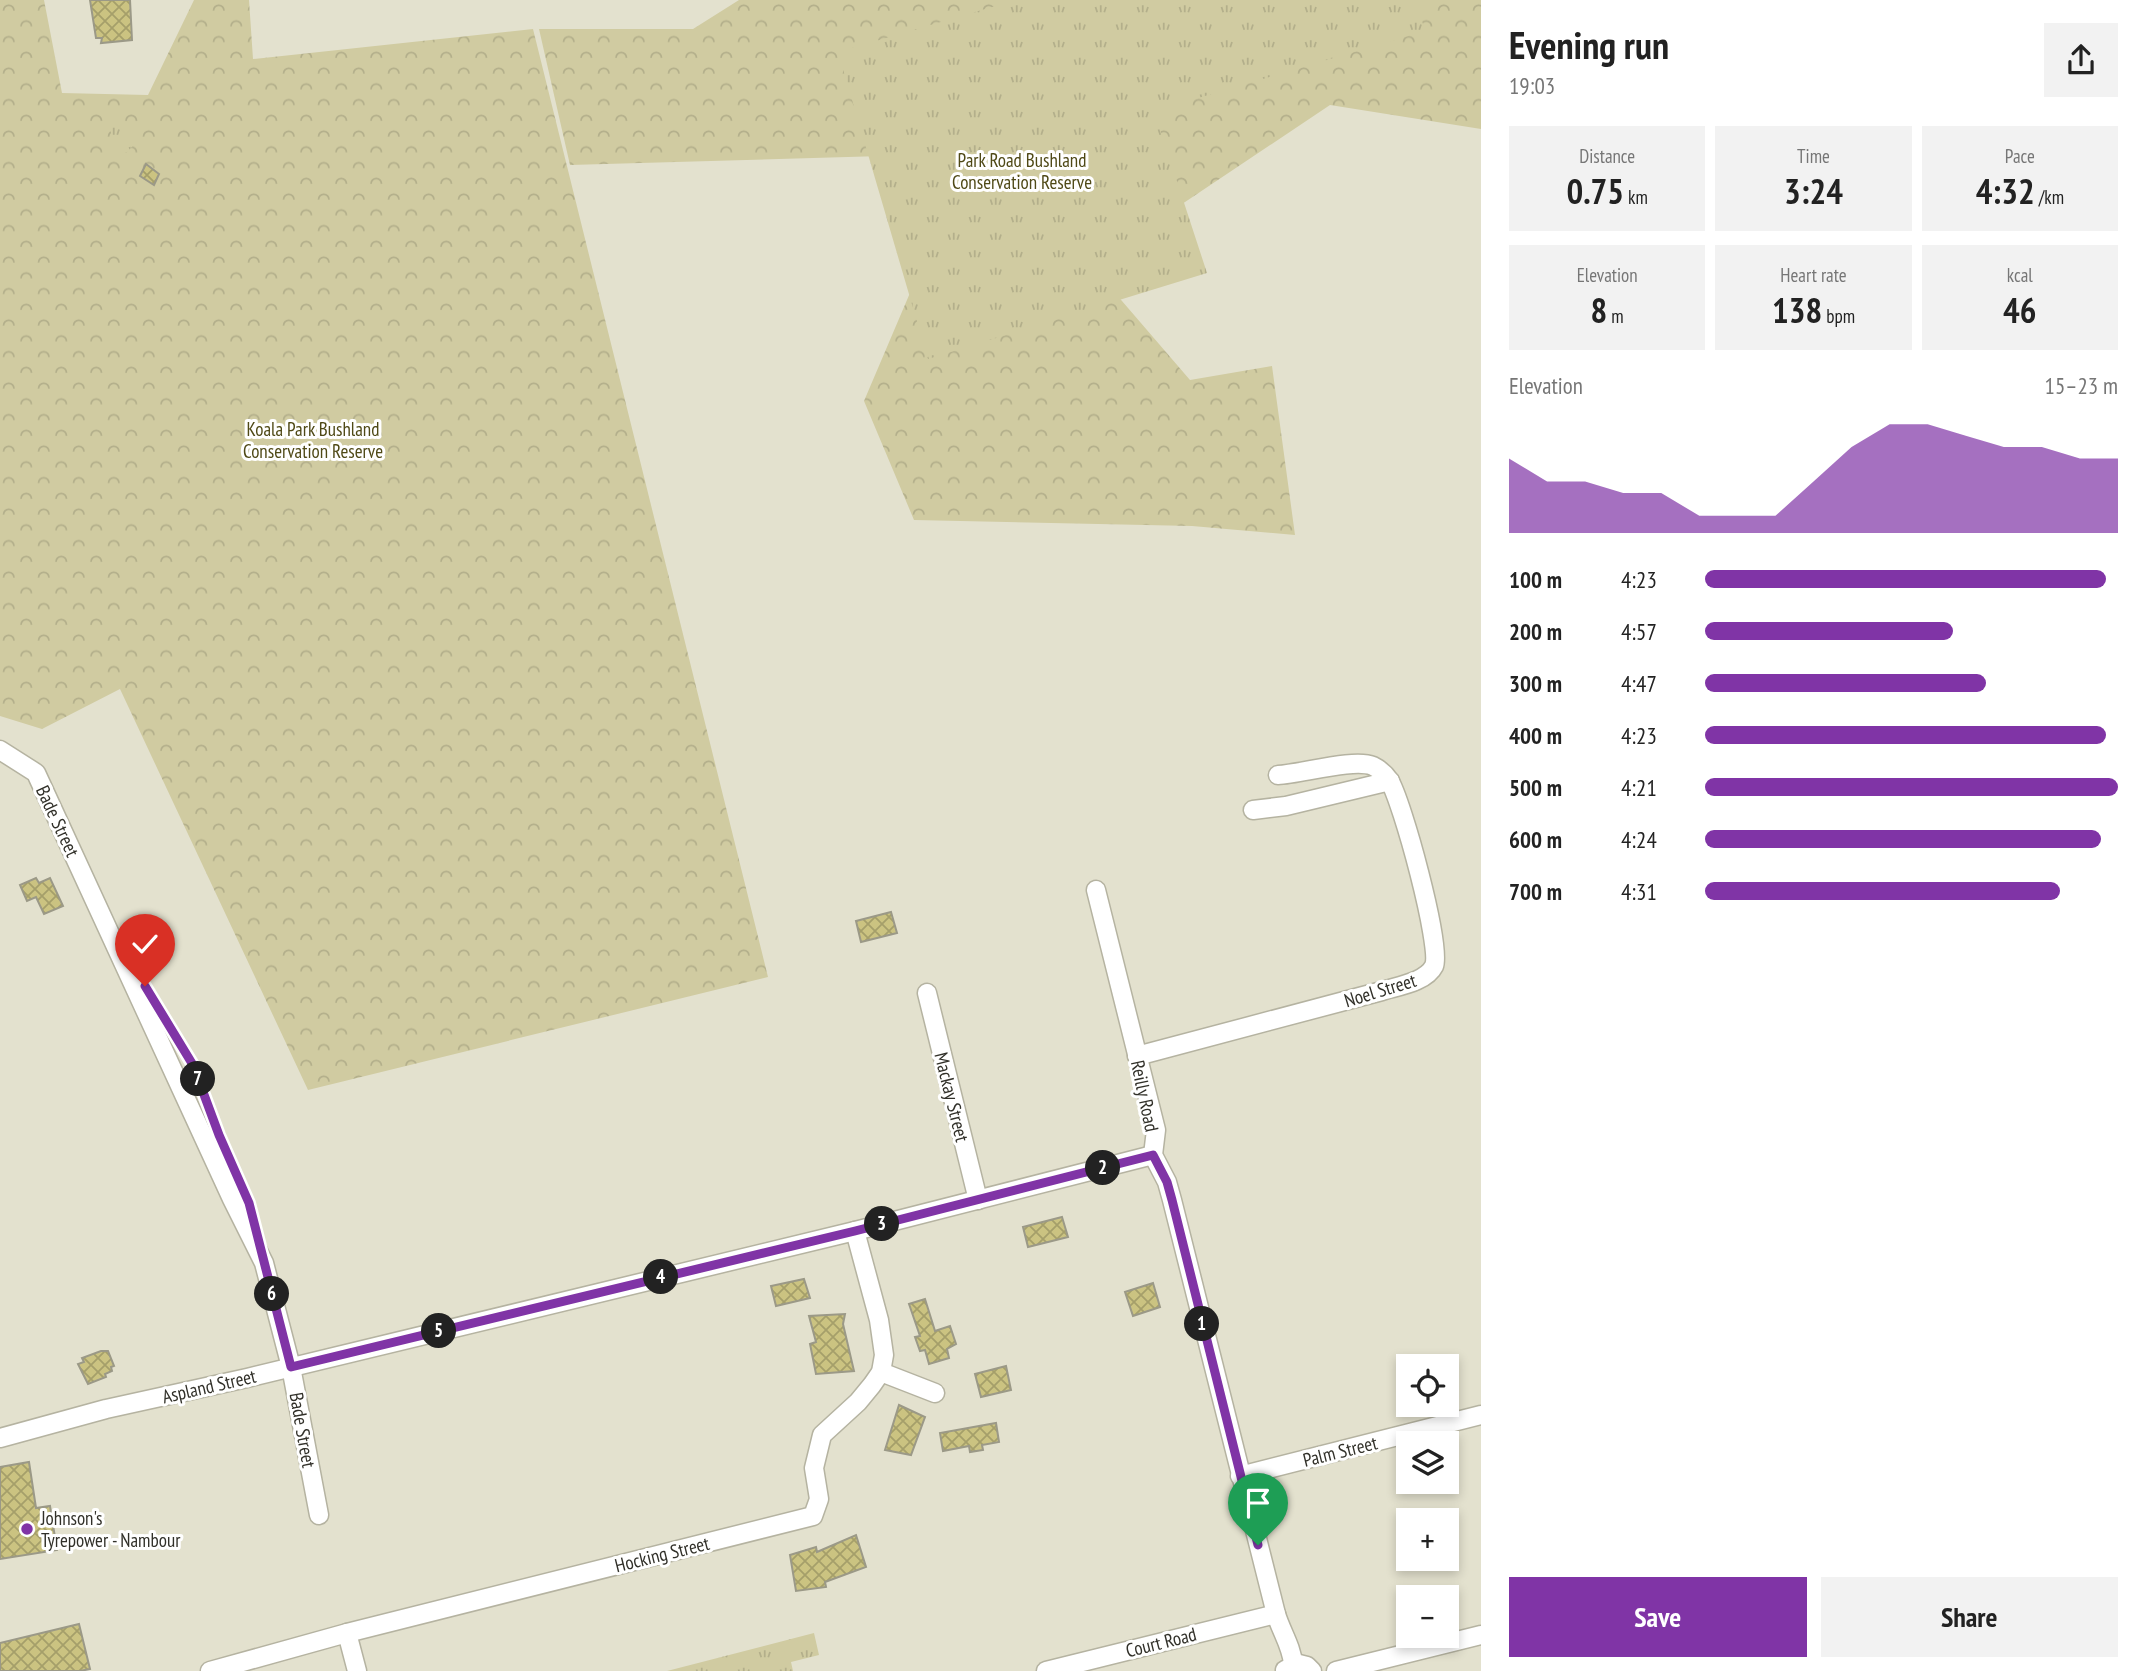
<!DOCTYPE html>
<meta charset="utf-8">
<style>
body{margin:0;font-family:"PT Sans Narrow",sans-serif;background:#f2f2f2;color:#222;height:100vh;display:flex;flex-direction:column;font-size:26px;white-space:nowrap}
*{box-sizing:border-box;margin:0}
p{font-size:23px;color:#767676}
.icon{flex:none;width:38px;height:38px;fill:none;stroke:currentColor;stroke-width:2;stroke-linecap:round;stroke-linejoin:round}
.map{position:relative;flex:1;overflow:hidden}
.side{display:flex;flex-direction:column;background:#fff;width:665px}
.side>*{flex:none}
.controls{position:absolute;left:1396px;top:1354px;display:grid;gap:14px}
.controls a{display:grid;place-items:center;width:63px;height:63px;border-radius:0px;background:#fff;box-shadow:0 4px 10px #0003;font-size:35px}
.pin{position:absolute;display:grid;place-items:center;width:60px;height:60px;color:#fff;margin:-72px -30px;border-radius:50% 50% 50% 0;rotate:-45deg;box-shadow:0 0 7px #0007}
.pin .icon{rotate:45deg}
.km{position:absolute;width:35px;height:35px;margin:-18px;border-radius:50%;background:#222;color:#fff;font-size:19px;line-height:35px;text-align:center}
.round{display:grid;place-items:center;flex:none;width:74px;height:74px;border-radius:0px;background:#f2f2f2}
.headline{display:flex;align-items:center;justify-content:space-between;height:119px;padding:0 28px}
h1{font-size:38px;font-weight:700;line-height:52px}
.figures{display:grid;grid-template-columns:repeat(3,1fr);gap:10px;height:119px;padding:7px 28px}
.figures div{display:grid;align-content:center;border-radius:0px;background:#f2f2f2;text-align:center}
.figures b{font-size:35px;font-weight:700}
.figures small{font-size:19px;font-weight:400}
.figures p{font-size:19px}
.chart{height:196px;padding:14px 28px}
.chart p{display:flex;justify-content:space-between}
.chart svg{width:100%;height:126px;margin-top:7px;fill:#8034a6;opacity:.7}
.primary-button{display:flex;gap:14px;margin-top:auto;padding:14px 28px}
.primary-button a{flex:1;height:80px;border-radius:0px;background:#8034a6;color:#fff;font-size:28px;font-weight:700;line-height:80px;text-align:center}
.primary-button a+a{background:#f2f2f2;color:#222}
ul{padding:0 28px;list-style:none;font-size:23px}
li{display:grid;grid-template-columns:112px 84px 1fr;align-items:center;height:52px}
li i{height:18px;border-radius:9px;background:#8034a6}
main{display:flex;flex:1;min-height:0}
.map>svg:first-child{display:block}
</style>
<main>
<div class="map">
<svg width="1481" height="1671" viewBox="0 0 1481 1671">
<defs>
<pattern id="forest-crowns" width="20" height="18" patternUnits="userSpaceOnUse" patternTransform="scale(1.75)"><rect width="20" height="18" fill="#d0cba1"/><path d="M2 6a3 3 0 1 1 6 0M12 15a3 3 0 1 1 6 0" fill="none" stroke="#b3af8b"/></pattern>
<pattern id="park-tufts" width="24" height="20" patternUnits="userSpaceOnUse" patternTransform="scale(1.75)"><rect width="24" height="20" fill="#d0cba1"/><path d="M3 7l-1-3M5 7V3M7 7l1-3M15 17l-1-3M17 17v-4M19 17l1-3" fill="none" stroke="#b3af8b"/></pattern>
<pattern id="building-cross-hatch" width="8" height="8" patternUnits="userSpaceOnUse" patternTransform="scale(1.75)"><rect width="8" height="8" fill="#cbc381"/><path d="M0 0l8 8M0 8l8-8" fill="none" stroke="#a59f6a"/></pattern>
</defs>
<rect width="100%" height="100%" fill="#e3e1ce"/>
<g fill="url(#forest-crowns)">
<path d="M0 0H44L62 93 148 95 194 0H249L253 59 533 29 768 977 308 1090 120 689 42 729 0 716Z"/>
<path d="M739 0H1481V129L1330 105 1091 265 1190 380 1272 366 1295 535 1192 526 914 520 864 401 924 260 882 156 570 165 539 29H693Z"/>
</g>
<g fill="url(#park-tufts)">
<path d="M1016 0H1416L1425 31 1154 111 1207 273 928 359 838 52Z"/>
<path d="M111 120C124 125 136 124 140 138L126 153 113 142 109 124Z"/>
<path d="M814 1633 819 1655 791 1662 793 1671H667Z"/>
</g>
<g fill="url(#building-cross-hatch)" stroke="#9b9987" stroke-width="2">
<path d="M90 0H130L132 40 101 43 102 38H96Z"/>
<path d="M146 164 159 174 154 185 140 176Z"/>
<path d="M36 878 39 883 50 878 63 906 44 914 36 897 27 901 20 885Z"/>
<path d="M891 912 897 933 861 942 856 921Z"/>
<path d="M1062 1217 1068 1237 1028 1247 1023 1227Z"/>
<path d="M804 1279 810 1298 776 1306 771 1286Z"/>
<path d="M1153 1283 1160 1307 1133 1316 1125 1292Z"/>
<path d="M925 1299 935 1331 950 1326 956 1344 947 1349 949 1358 929 1364 925 1350 920 1351 915 1337 920 1336 909 1304Z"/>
<path d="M845 1314 843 1324 854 1371 816 1374 810 1344 816 1342 809 1316Z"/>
<path d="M101 1351H108L114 1366 111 1367 112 1371 105 1374 106 1377 88 1384 78 1364 84 1362 82 1358Z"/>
<path d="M1006 1366 1011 1390 981 1397 975 1374Z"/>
<path d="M899 1405 925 1417 911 1455 885 1450Z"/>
<path d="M996 1423 999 1442 982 1445 983 1450 970 1452 969 1446 943 1451 940 1433Z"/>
<path d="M29 1462 36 1508 50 1506 57 1550 0 1559V1467Z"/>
<path d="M856 1535 866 1567 825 1582 826 1587 796 1591 790 1555 816 1547 817 1552Z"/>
<path d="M79 1624 90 1669 80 1671H0V1643Z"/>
</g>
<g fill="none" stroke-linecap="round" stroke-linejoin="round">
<defs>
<path id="service" d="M133 965 193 1065 219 1135 249 1203 257 1234"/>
<g id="minor">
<path d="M0 750 36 773 232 1199 264 1263 291 1367 319 1515"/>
<path d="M1253 810 1286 806 1390 781"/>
<path d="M1096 890 1156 1130 1153 1155 1167 1182 1172 1200 1276 1614C1281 1631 1292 1647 1293 1664"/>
<path d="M927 993 978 1200"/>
<path d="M1137 1056 1382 991C1398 986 1426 982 1434 966 1442 947 1402 800 1389 780 1385 774 1379 769 1373 766 1354 758 1301 774 1278 775"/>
<path d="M881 1372 935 1393"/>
<path d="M0 1438 106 1409 247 1378 855 1231 1153 1155"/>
<path d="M1240 1476 1481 1415"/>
<path d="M347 1633 357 1671"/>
<path d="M1285 1670 1299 1664 1307 1666 1312 1671"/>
<path d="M210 1671 347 1633 813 1516 819 1499 814 1468 822 1435 858 1402 872 1385 881 1372 884 1355 879 1320 855 1231"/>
<path d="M1046 1671 1276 1614"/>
<path d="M1336 1671 1481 1635"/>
</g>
</defs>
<use href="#service" stroke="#b5b3a1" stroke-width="12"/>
<use href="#minor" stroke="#b5b3a1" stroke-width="21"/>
<use href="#service" stroke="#fff" stroke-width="9"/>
<use href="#minor" stroke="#fff" stroke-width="18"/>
</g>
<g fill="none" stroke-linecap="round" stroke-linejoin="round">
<defs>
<path id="route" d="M145 986 193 1065 219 1135 249 1203 291 1367 855 1231 1153 1155 1167 1182 1172 1200 1258 1545"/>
</defs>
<use href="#route" stroke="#fff" stroke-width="14"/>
<use href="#route" stroke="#8034a6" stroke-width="9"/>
</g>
<circle fill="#8034a6" stroke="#fff" stroke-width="2.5" cx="27" cy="1529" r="7"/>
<g text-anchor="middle" stroke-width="6" stroke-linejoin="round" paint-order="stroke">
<g font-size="19" fill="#4f4916" stroke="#fff">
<text x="1022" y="167">Park Road Bushland<tspan x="1022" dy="22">Conservation Reserve</tspan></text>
<text x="313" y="436">Koala Park Bushland<tspan x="313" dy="22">Conservation Reserve</tspan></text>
</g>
<g font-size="19" fill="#313029" stroke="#fff">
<text transform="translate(58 821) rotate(65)" y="7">Bade Street</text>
<text transform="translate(1380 990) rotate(-17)" y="7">Noel Street</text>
<text transform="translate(1145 1096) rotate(78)" y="7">Reilly Road</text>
<text transform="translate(952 1097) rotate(76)" y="7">Mackay Street</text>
<text transform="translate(209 1386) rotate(-13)" y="7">Aspland Street</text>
<text transform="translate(303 1430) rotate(80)" y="7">Bade Street</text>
<text transform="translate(1340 1451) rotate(-14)" y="7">Palm Street</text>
<text transform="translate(662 1554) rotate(-14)" y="7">Hocking Street</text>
<text transform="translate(1161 1642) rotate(-14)" y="7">Court Road</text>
</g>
<g font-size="19" fill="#313029" stroke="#fff" text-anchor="start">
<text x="41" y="1525">Johnson's<tspan x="41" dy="22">Tyrepower - Nambour</tspan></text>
</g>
</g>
</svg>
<div class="controls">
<a><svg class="icon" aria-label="locate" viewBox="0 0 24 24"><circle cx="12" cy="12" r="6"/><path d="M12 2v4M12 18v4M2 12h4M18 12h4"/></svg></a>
<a><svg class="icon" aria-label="layers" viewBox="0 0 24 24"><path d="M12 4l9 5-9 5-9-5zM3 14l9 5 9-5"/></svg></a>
<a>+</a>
<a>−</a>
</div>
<div class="pin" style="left:1258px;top:1545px;background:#1e9e55"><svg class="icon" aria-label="arrive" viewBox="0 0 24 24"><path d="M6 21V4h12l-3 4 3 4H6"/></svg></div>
<div class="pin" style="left:145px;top:986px;background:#d93025"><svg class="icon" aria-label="check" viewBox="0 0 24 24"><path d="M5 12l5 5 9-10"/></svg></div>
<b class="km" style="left:1202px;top:1324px">1</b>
<b class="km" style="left:1103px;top:1168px">2</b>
<b class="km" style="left:882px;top:1224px">3</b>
<b class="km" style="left:661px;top:1277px">4</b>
<b class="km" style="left:439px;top:1331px">5</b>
<b class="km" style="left:272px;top:1294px">6</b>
<b class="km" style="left:198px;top:1079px">7</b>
</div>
<section class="side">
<div class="headline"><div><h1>Evening run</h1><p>19:03</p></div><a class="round"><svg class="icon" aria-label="share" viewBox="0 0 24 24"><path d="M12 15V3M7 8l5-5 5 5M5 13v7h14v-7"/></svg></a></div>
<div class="figures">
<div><p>Distance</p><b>0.75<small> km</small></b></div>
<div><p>Time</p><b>3:24</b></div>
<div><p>Pace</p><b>4:32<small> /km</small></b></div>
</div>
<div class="figures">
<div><p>Elevation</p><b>8<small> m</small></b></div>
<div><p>Heart rate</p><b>138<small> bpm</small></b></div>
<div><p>kcal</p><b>46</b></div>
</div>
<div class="chart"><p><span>Elevation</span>15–23 m</p>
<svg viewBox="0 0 160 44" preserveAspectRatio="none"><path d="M0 44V18L10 26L20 26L30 30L40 30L50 38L60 38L70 38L80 26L90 14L100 6L110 6L120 10L130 14L140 14L150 18L160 18V44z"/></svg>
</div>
<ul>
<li><b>100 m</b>4:23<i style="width:97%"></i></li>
<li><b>200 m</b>4:57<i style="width:60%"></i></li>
<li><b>300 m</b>4:47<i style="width:68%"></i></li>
<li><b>400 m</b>4:23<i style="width:97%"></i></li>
<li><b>500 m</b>4:21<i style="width:100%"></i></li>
<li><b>600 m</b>4:24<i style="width:96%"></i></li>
<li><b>700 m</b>4:31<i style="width:86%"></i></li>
</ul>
<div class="primary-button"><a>Save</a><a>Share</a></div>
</section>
</main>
